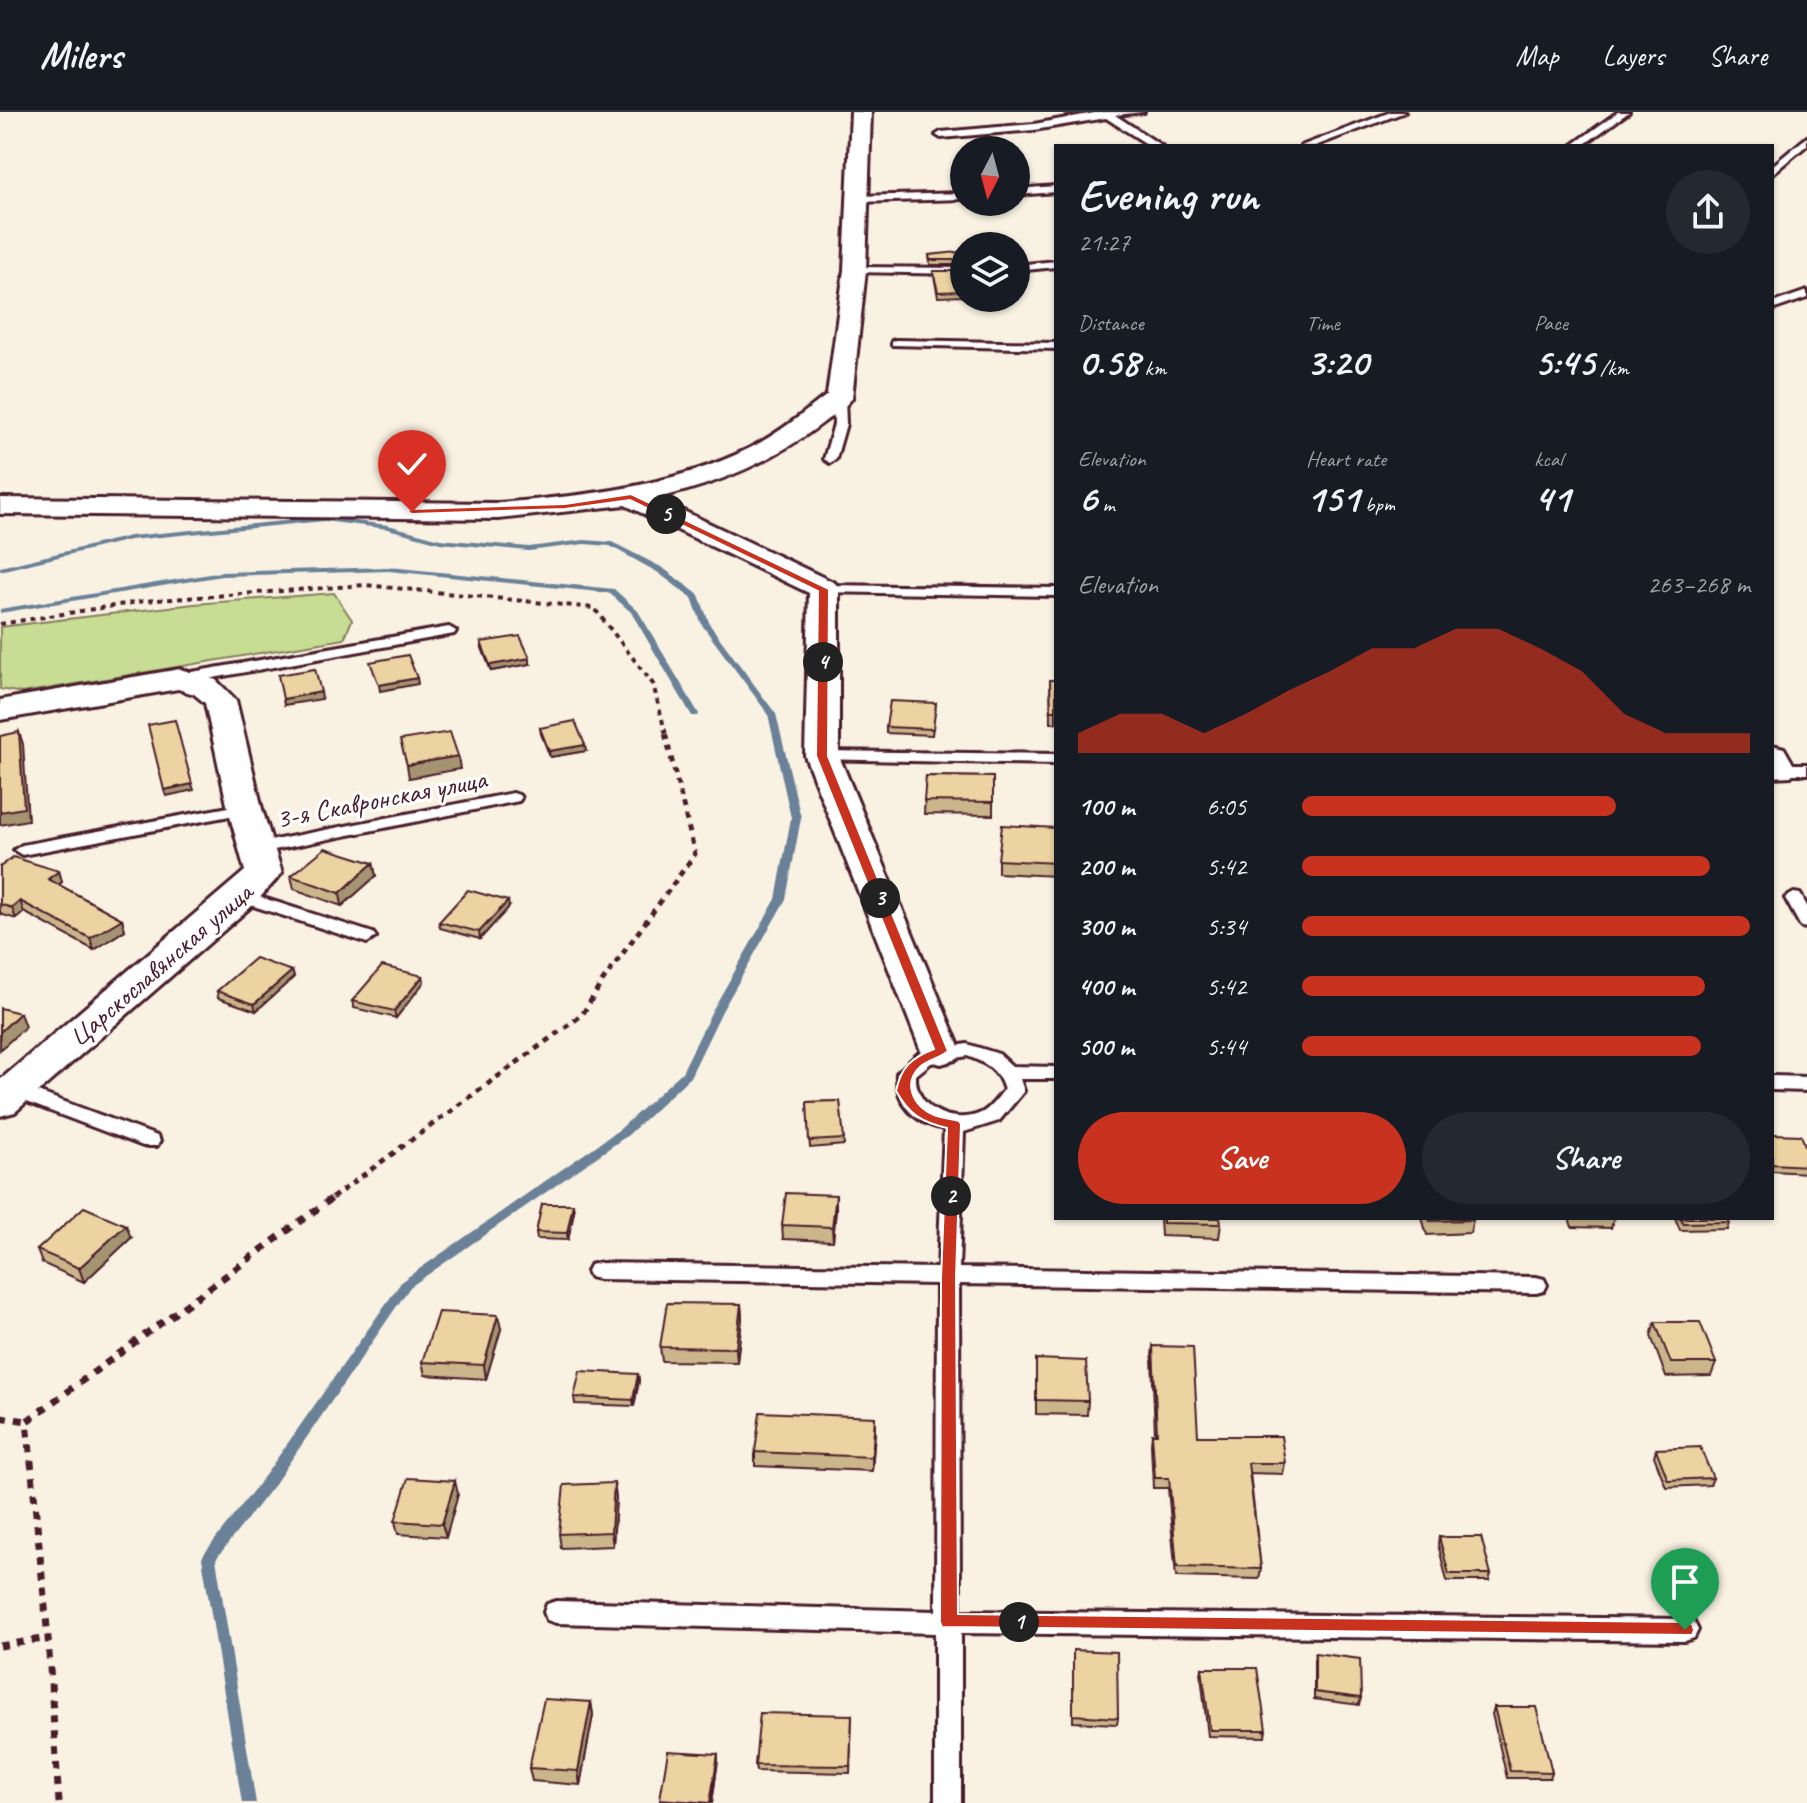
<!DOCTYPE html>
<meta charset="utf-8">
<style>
body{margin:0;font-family:Caveat,sans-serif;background:#242831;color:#f1f3f6;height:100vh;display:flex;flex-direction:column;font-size:30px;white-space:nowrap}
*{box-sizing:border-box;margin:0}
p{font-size:26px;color:#9ea1a6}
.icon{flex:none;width:44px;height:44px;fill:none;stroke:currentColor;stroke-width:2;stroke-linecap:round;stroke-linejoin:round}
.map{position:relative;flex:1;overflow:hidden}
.details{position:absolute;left:1054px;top:32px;width:720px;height:1076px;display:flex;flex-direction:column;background:#171b24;border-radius:0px;box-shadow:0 2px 6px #0004}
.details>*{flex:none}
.needle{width:52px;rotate:186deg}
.controls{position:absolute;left:950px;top:24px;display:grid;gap:16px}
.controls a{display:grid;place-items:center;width:80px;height:80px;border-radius:50%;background:#171b24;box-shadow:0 2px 6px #0004;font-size:40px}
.pin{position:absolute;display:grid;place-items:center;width:68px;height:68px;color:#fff;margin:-82px -34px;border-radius:50% 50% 50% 0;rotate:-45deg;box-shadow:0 0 8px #0007}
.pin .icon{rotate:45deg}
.km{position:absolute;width:40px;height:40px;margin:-20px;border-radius:50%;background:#222;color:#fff;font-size:22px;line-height:40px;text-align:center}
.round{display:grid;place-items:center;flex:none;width:84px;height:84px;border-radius:42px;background:#242831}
.head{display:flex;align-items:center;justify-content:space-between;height:136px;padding:0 24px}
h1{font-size:44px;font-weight:700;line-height:60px}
.stats{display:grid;grid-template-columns:repeat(3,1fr);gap:12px;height:136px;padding:8px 24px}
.stats div{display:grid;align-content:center}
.stats b{font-size:40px;font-weight:700}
.stats small{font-size:22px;font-weight:400}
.stats p{font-size:22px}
.chart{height:224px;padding:16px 24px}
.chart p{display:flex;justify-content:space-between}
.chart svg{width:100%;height:144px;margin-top:8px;fill:#c8321e;opacity:.7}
.cta{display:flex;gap:16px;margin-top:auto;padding:16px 24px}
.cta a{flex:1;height:92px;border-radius:48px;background:#c8321e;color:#fff;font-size:32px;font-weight:700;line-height:92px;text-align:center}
.cta a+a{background:#242831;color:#f1f3f6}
ul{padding:0 24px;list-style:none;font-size:26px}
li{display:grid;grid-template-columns:128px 96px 1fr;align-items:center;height:60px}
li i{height:20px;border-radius:10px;background:#c8321e}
header{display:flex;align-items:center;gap:48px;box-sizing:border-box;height:112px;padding:0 40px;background:#171b24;border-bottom:2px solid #363941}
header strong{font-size:38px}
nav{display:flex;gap:44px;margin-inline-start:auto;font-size:28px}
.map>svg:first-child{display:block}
</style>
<header>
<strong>Milers</strong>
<nav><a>Map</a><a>Layers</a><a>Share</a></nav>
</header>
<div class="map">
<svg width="1807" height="1691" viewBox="0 0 1807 1691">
<rect width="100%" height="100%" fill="#f9f2e3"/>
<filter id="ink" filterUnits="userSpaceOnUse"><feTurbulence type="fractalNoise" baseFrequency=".0125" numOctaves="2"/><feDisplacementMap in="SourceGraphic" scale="16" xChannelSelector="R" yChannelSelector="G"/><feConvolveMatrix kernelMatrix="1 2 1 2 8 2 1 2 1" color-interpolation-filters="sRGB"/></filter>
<g filter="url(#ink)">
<path fill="#c6dd93" stroke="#887e5f" stroke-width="2" d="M334 481 352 508 344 527 22 581 0 577V515L194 492Z"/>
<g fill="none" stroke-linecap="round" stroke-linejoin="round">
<g fill="#6a8198" fill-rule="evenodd">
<path d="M324 405 388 413 440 427 529 435 584 428 612 430 663 456 699 483 710 513 776 602 801 706 786 787 722 899 690 965 628 1023 410 1175 276 1370 216 1447 256 1691H242L202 1446 204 1442 266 1362 402 1169 620 1017 682 960 712 899 776 787 791 706 768 602 702 513 692 486 657 460 610 434 584 432 529 439 440 431 388 417 324 409 130 428 0 459V455L130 424Z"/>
<path d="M389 455 614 477 638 499 699 602 698 604H692L631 500 609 481 389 459 222 464 0 501V497L222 460Z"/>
</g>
<defs>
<g id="lane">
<path d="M1100 0H1144L1115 3 1162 34H1150L1106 6 1034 18 941 26 936 23 941 20 1034 12Z"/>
<path d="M1391 0H1405L1315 34H1301Z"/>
<path d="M1618 0H1629L1582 34H1571Z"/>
<path d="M1807 25V33L1772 62V54Z"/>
<path d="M1056 74V80L1016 83V77Z"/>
<path d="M964 81V87L857 90 852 87 857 84Z"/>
<path d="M1056 149V155L1016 159V153Z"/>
<path d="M855 155 964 156V162L851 160V156Z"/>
<path d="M1807 179V186L1772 198V191Z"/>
<path d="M896 228 1056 231V237L892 233V229Z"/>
<path d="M839 282 845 286 846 312 836 347 830 351 824 347 834 312 833 286Z"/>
<path d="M824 473 1056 476V484L819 480V474Z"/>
<path d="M449 515 456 519 454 522 180 572 172 567 180 562Z"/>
<path d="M822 639 1056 642V652L816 647 814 644Z"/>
<rect x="1772" y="652" width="35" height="10"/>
<path d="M513 681 519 683 521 686 519 689 259 741 251 736 259 731Z"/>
<path d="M245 692 253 697 251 700 22 743 14 738 22 733Z"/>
<path d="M241 779 373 821 376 825 367 831 361 829 235 788 232 784Z"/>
<path d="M1794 781 1800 782 1807 794V816L1801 815 1785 786Z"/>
<path d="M967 932 999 942 1012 954 1056 955V967H1020L1024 979 999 1009 964 1020 959 1156 1536 1165 1544 1167 1547 1173 1544 1179 1536 1181 959 1172 960 1499 1685 1507 1694 1510 1698 1518 1694 1526 1685 1529 961 1521V1691H935V1521L556 1511 547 1508 544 1500 547 1492 556 1489 936 1499 937 1172 598 1167 590 1165 587 1159 590 1153 598 1151 938 1156 944 1017C914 1011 895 991 897 961L919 941ZM967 944C986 951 998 957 1004 978 997 986 990 997 981 1001 952 1014 914 996 916 963L931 951Z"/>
<path d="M1772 964 1807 965V979L1772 978Z"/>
<path d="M0 966 157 1024 160 1029 157 1034H143L0 980Z"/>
</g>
<g id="street">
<path d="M851 0H871L866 158 852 286C845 296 833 303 824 310 774 349 718 372 656 386L835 471 839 477V644L961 939 955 948 941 952 927 948 921 939 805 644 809 481 625 393 498 407 0 402V386L498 391C584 384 672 375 750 336 778 322 802 302 827 283L844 158Z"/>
<path d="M180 557 216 568 236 588 262 697 282 761 254 792 15 1000 0 1004V968L245 759 228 697 205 591 194 582 178 577 0 608V588Z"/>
<path d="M1772 633 1784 636 1796 657 1791 664 1772 665Z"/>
</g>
</defs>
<use href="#lane" stroke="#4a1f2b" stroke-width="6"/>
<use href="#street" stroke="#4a1f2b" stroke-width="6"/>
<path stroke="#4a1f2b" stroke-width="4" stroke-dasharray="5 5" stroke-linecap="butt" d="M0 512 144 489 366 473 594 496 653 572 666 623"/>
<path stroke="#4a1f2b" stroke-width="5" stroke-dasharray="6 6" stroke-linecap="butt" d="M332 1086 582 903 602 870 695 742 665 621"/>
<g stroke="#4a1f2b" stroke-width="7" stroke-dasharray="8 8" stroke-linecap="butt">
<path d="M0 1305 27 1309"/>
<path d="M0 1534 48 1526"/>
<path d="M59 1691 48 1526 27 1309 335 1084"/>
</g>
<use href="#lane" fill="#fff" fill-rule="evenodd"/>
<use href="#street" fill="#fff" fill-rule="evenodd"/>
</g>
<g fill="#cbb58b" stroke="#4a1f2b" stroke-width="2">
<path d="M929 143 961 148V153H930Z"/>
<path d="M933 159H964V184L938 185Z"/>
<path d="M481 530 530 552 491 559 482 536Z"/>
<path d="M1050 568H1056V611H1051Z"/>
<path d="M936 591 932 623 886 621V615Z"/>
<path d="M540 616 586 639 550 645 541 622Z"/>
<path d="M926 664 993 665V703L924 702Z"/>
<path d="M1056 716V764L998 761V748Z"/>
<path d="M373 751 376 764 342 794 294 777 291 764Z"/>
<path d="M0 755 59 759 62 770 59 773 122 807 125 818 94 838 24 800 16 807 0 802Z"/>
<path d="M509 795 480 827 440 816 439 810Z"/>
<path d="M292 859 294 865 256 899 218 886 217 879Z"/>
<path d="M423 864 424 870 396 906 354 896 352 889Z"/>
<path d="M840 989 844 1033 810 1036 807 990Z"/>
<path d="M1772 1022 1807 1039V1061L1772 1059Z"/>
<path d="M836 1097 833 1129 783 1127 782 1113Z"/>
<path d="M574 1099 568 1128 537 1127 536 1120Z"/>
<path d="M1160 1106H1220L1221 1112 1219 1126 1161 1124Z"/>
<path d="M1422 1106H1472L1473 1108 1470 1121 1427 1123Z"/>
<path d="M1569 1106H1614L1611 1116 1572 1115Z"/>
<path d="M1675 1106H1727L1729 1110 1727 1117 1680 1118Z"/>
<path d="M131 1126 84 1170 42 1151 37 1138Z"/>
<path d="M741 1192 742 1206 737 1250 662 1249 660 1235Z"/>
<path d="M1655 1210 1716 1251 1711 1264 1666 1265 1651 1224Z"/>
<path d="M501 1217 486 1267 425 1263 422 1250Z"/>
<path d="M1153 1234 1198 1324 1285 1351 1283 1362 1250 1361 1261 1457 1259 1467 1176 1465 1168 1376H1153L1151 1332 1152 1322H1155L1152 1244Z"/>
<path d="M1036 1247 1088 1289 1087 1303 1036 1302Z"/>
<path d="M638 1262 639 1269 634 1294 575 1292 574 1285Z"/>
<path d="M875 1319 872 1359 755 1354V1340Z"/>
<path d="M1656 1337 1713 1366 1710 1373 1666 1375 1654 1344Z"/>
<path d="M458 1382 446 1425 398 1422 395 1409Z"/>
<path d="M616 1385 613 1434 561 1436 559 1422Z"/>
<path d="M1439 1425 1491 1462 1489 1469H1447L1438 1432Z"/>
<path d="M1315 1541 1361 1586 1359 1593 1314 1587V1548Z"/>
<path d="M1073 1545 1118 1606 1117 1612 1073 1610Z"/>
<path d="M1202 1556 1266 1618 1265 1625 1208 1624 1201 1563Z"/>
<path d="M591 1590 593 1603 580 1673 532 1669 529 1656Z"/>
<path d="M1494 1595 1552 1660 1550 1666H1507L1492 1602Z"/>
<path d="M852 1603 850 1661 756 1659 755 1653Z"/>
<path d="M718 1642V1648L712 1691H660V1687Z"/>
</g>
<g fill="#a59471" stroke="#4a1f2b" stroke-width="2">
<path d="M530 546V552L491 559 490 553Z"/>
<path d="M417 566 418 572 380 579 379 573Z"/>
<path d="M321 580 322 587 284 593 283 587Z"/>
<path d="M19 620 23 632 28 708 0 713V700Z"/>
<path d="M585 633 586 639 550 645 549 639Z"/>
<path d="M458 644 460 657 409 666 407 653Z"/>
<path d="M192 672 194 678 166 684 164 678Z"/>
<path d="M373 751 376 764 342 794 340 781Z"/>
<path d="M59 759 62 770 52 778 48 767Z"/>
<path d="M20 789 24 800 16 807 12 796Z"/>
<path d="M508 789 509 795 480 827 479 820Z"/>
<path d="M122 807 125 818 94 838 90 826Z"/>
<path d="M292 859 294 865 256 899 254 892Z"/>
<path d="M423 864 424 870 396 906 394 899Z"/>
<path d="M20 901 25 915 0 938V920Z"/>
<path d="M836 1083V1097L833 1129 832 1115Z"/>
<path d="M573 1092 574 1099 568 1128 567 1121Z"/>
<path d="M126 1113 131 1126 84 1170 79 1156Z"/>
<path d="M741 1192 742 1206 737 1250 736 1236Z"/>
<path d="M498 1203 501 1217 486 1267 484 1253Z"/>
<path d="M638 1262 639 1269 634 1294 633 1288Z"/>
<path d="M875 1305V1319L872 1359V1345Z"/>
<path d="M455 1369 458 1382 446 1425 442 1412Z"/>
<path d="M614 1371 616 1385 613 1434 611 1420Z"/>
<path d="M591 1590 593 1603 580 1673 578 1659Z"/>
<path d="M718 1642V1648L712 1691H710Z"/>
</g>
<g fill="#ecd3a2" stroke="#4a1f2b" stroke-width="2">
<path d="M958 140 961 148H930L929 143Z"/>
<path d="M933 159H964V179L938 180Z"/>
<path d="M520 524 530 546 490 553 481 530Z"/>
<path d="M408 543 417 566 379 573 370 550Z"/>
<path d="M315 557 321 580 283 587 278 563Z"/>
<path d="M1050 568H1056V599H1051Z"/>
<path d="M890 589 936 591 933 617 886 615Z"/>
<path d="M175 608 192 672 164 678 148 613Z"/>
<path d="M575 609 585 633 549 639 540 616Z"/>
<path d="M19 620 24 696 0 700V624Z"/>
<path d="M450 620 458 644 407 653 400 628Z"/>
<path d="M926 664 993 665V690L924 689Z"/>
<path d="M1002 713 1056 716V751L998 748Z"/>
<path d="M325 736 373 751 340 781 291 764Z"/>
<path d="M13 745 59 759 48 767 122 807 90 826 20 789 12 796 0 792V755Z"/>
<path d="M468 778 508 789 479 820 439 810Z"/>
<path d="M255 846 292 859 254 892 217 879Z"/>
<path d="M382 854 423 864 394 899 352 889Z"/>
<path d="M0 896 20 901 0 920Z"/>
<path d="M840 989 844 1027 809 1029 807 990Z"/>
<path d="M1772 1022 1801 1023 1807 1039V1054L1772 1052Z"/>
<path d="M786 1081 836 1083 832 1115 782 1113Z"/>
<path d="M542 1092H573L567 1121 536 1120Z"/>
<path d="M84 1095 126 1113 79 1156 37 1138Z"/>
<path d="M1163 1106H1220L1221 1112 1163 1111Z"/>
<path d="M1429 1106H1472L1473 1108 1430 1109Z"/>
<path d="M1681 1106H1727L1729 1110 1683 1111Z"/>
<path d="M667 1191 741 1192 736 1236 660 1235Z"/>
<path d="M438 1200 498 1203 484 1253 422 1250Z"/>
<path d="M1655 1210H1700L1716 1251H1671Z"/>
<path d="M1153 1234 1193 1235 1198 1324H1281L1285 1351H1248L1261 1457 1177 1455 1169 1366H1155L1152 1322H1157Z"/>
<path d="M1036 1247 1086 1249 1088 1289 1036 1288Z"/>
<path d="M580 1259 638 1262 633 1288 574 1285Z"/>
<path d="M760 1300 875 1305 872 1345 755 1340Z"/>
<path d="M1700 1335 1713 1366 1668 1368 1656 1337Z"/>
<path d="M408 1366 455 1369 442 1412 395 1409Z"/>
<path d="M614 1371 611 1420 559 1422 564 1373Z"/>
<path d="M1439 1425H1481L1491 1462H1449Z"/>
<path d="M1073 1538 1117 1540 1118 1606 1073 1603Z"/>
<path d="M1315 1541 1360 1547 1361 1586 1315 1580Z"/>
<path d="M1202 1556H1257L1266 1618H1210Z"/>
<path d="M544 1587 591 1590 578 1659 529 1656Z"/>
<path d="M1494 1595H1536L1552 1660 1510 1659Z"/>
<path d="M760 1601 852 1603 850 1654 755 1653Z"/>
<path d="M668 1639 718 1642 710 1691 660 1687Z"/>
</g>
</g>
<path fill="#c8321e" stroke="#fff" stroke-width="2" d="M631 382 829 477 828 644 948 939C941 946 929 947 921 954 902 971 913 994 934 1003 942 1006 951 1007 959 1009L961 1012 956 1166 958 1502 1685 1510 1692 1512 1694 1518 1692 1523 942 1515 940 1510 941 1166 947 1016C921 1010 909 1002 896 979 901 955 911 946 934 937L816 644 818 479 630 388 565 397 412 402 407 400 412 397 565 392Z"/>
<g text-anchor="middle" stroke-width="6" stroke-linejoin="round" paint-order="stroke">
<g font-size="28" fill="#4a1f2b" stroke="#fff">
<text transform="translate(381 686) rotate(-11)" y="10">3-я Скавронская улица</text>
<text transform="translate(160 852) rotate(-41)" y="10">Царскославянская улица</text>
</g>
</g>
</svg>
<div class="controls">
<a><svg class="needle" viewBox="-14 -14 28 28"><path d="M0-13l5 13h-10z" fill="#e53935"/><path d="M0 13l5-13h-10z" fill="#9ea1a6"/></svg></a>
<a><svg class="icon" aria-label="layers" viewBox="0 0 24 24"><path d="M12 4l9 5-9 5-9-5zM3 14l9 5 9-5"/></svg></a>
</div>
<div class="pin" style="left:1685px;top:1518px;background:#1e9e55"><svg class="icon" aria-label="arrive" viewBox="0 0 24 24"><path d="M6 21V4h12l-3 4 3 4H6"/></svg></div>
<div class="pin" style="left:412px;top:400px;background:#d93025"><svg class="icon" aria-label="check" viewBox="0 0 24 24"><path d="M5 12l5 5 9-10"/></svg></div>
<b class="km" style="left:1019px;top:1510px">1</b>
<b class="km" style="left:951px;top:1084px">2</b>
<b class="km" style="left:880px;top:786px">3</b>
<b class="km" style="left:823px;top:550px">4</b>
<b class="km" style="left:666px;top:402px">5</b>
<section class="details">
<div class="head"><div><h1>Evening run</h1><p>21:27</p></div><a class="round"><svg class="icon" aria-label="share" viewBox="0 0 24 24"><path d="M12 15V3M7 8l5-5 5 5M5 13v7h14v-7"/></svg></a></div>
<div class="stats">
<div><p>Distance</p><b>0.58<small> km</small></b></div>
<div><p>Time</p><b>3:20</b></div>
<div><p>Pace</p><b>5:45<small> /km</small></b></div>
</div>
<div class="stats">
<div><p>Elevation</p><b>6<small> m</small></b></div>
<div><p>Heart rate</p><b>151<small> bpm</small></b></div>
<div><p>kcal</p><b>41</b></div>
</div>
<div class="chart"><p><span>Elevation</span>263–268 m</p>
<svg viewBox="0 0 160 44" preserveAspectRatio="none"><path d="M0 44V38L10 32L20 32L30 38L40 32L50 25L60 19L70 12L80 12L90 6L100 6L110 12L120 19L130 32L140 38L150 38L160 38V44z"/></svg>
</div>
<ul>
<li><b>100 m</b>6:05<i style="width:70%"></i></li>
<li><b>200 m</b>5:42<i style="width:91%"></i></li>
<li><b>300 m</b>5:34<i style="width:100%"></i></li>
<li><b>400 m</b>5:42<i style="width:90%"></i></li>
<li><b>500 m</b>5:44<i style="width:89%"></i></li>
</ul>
<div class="cta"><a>Save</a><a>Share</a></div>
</section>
</div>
